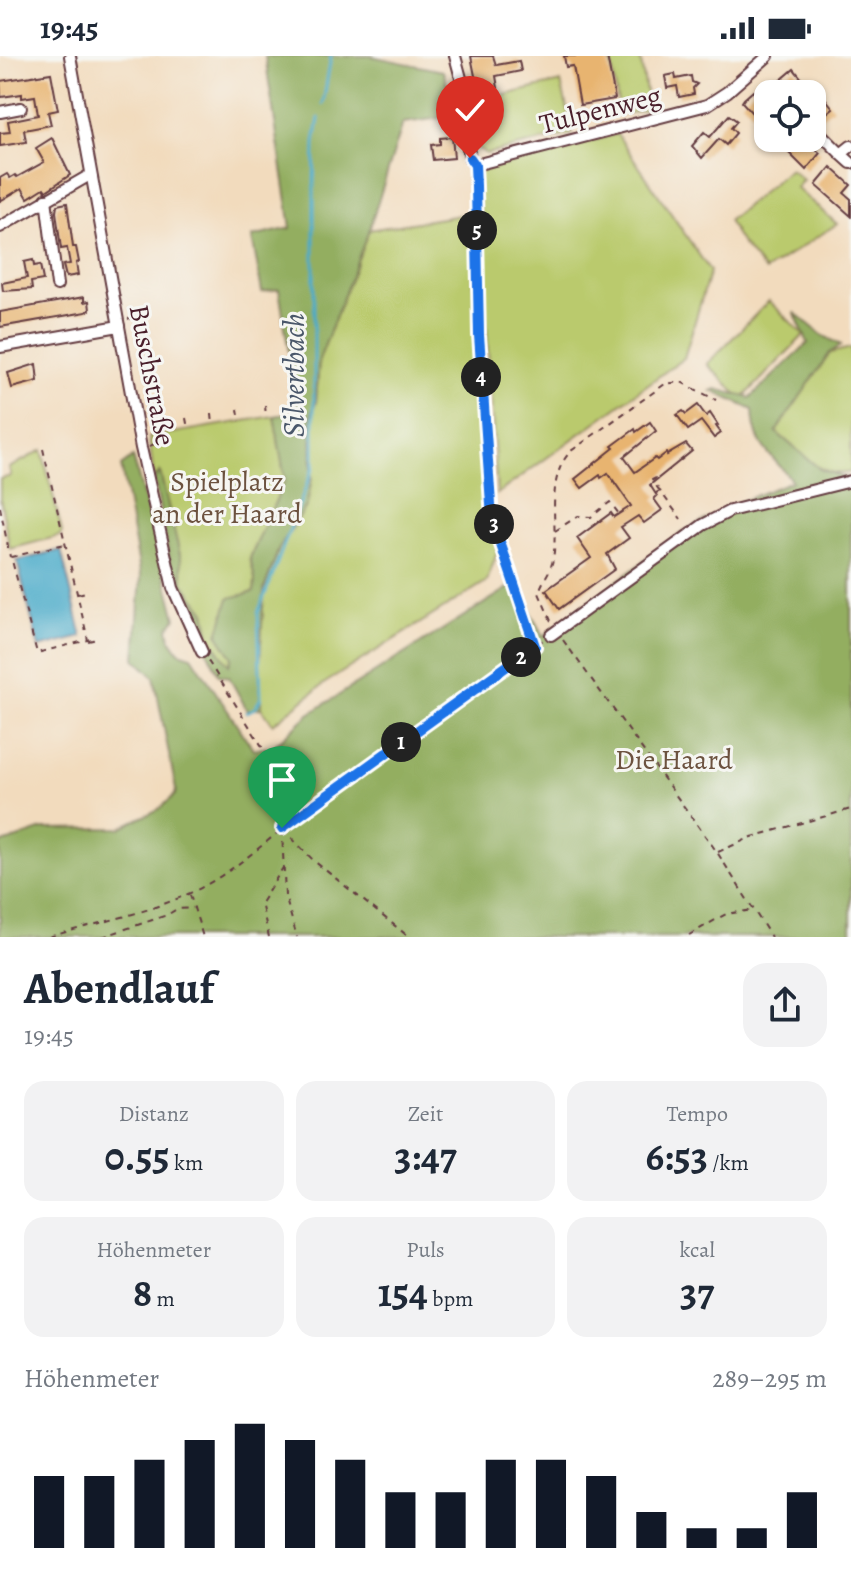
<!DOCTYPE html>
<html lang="de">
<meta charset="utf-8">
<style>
body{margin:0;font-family:Alegreya,serif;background:#f2f2f3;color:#1f2937;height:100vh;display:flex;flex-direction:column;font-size:30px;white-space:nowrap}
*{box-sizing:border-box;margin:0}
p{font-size:26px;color:#747a83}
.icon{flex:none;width:44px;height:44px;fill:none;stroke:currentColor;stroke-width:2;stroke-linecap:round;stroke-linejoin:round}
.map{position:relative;height:881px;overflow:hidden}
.panel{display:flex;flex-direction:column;background:#fff;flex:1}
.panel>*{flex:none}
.fabs{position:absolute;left:754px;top:24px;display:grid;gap:16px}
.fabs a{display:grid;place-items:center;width:72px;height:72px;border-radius:16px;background:#fff;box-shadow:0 2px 6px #0004;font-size:40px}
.pin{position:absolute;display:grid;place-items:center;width:68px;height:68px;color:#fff;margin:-82px -34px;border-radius:50% 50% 50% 0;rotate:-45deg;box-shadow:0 0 8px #0007}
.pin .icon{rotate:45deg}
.km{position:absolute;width:40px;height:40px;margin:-20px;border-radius:50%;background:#222;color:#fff;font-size:22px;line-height:40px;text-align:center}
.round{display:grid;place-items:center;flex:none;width:84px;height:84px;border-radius:24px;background:#f2f2f3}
.head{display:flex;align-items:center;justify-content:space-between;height:136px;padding:0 24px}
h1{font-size:44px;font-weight:700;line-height:60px}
.stats{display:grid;grid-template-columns:repeat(3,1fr);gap:12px;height:136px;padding:8px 24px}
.stats div{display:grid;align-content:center;border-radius:20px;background:#f2f2f3;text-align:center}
.stats b{font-size:40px;font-weight:700}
.stats small{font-size:22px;font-weight:400}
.stats p{font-size:22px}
.chart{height:224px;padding:16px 24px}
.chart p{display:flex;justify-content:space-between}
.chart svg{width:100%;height:144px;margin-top:8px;stroke:#111827;stroke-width:6}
.status{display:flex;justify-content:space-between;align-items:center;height:56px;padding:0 40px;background:#fff;direction:ltr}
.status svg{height:22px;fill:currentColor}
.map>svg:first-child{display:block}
</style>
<div class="status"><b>19:45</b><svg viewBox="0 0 49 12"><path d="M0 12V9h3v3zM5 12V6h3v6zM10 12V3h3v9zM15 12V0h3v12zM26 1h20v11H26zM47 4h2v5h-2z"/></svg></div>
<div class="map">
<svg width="851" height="881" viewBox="0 0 851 881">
<rect width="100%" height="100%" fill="#f6f6f2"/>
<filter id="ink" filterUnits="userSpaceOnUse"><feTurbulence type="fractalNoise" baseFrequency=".0125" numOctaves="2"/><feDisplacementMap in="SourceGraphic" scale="16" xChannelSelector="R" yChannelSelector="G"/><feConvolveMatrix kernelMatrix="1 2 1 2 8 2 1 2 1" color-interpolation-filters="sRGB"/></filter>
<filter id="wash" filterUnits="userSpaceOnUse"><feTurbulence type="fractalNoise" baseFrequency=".006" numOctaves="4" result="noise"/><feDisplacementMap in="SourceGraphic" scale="32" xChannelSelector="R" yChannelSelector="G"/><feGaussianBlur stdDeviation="1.8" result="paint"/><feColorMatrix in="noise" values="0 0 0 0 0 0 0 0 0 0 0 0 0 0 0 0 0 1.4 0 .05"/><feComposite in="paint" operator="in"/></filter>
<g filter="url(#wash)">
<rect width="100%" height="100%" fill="#f2dbbd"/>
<g fill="#baca6d" stroke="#82744c" stroke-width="2">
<path d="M610 0H640L649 53 620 59Z"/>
<path d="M561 26 573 78 486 98 476 91 468 56 474 46Z"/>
<path d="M617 78 710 215 684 302 497 438 478 131 474 117Z"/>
<path d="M790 113 803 124 796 132 837 168 765 215 742 188 728 165Z"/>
<path d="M473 157 474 250 493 471 499 491 487 525 325 627 273 668 261 652 260 605 264 533 279 492 307 449 312 421 311 360 316 346 319 304 369 174Z"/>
<path d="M769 245 804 279 742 343 707 308Z"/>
<path d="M851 292V416C821 424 797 394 775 377L830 297Z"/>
<path d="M274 360 283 411 291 413 250 502 256 523 254 536 229 610 210 582 205 556 183 527 181 503 159 417 154 423 149 381Z"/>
<path d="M42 394 62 476 60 480 10 493 0 442V423L11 420 9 412Z"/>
</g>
<g fill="#93ae60" stroke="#6e6646" stroke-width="2">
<path d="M265 0H371L443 15 457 60 403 67 369 174 319 304 316 346 311 360 312 421 307 449 279 492 264 533 260 605 261 652 247 654 229 621 219 619 184 547 171 511 154 423 160 416 181 503 183 527 205 556 210 582 229 609 232 601 218 579 229 542 254 536 255 523 250 502 285 424 274 360 298 356 279 233 262 236 252 181 291 172Z"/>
<path d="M794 256 822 279 841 289 830 297 776 376 820 413 851 424V881H690L689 879 684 881H0V788L43 773 120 772 159 753 175 739 176 734 154 621 135 603 141 521 121 410 133 401 176 562 168 572 170 583 179 596 192 600 253 693 273 691 309 658 515 528 543 580 686 474 735 448 792 425C772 397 754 393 753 354L712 335 716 333 750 342 808 287Z"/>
</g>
<path fill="#4aaac9" stroke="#4a647a" stroke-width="2" d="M61 494 82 581 39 592 17 505Z"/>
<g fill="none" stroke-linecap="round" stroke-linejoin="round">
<g stroke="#4aaac9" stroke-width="3">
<path d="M323 48 331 0"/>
<path d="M247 656 255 652 261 642 258 557 314 410V133L315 87 319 62"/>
</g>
</g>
<g id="blocks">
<g fill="#e8b470">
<path d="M471 0H493L496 9 519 5 521 15 496 20 498 32 478 35Z"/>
<path d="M564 0H607L615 43 580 49 573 10 566 11Z"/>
<path d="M794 13 807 29 796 38H792L781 24Z"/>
<path d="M51 17 58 54 48 56 51 69 24 74 26 86 0 90V77L10 76 8 65 38 59 35 40 22 42V38L1 41 0 25Z"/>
<path d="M675 18 676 23 691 20 692 26 697 28 693 32 694 38 679 41 677 30 667 32 665 20Z"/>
<path d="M765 26 773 35 752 57 742 46 744 43 753 35 755 38Z"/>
<path d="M821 37 833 52 818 64 812 61V43Z"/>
<path d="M729 59 737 65 731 72 736 77 726 89 719 83 702 102 692 90 704 76 710 81Z"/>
<path d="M452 81 454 102 433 104 431 89 440 88V82Z"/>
<path d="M52 82 70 119 46 135 44 132 28 142 22 132 0 145V122L7 118 10 122 15 119 17 121 44 106 36 92Z"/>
<path d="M784 82H803L820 97 806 114 779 87Z"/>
<path d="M831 111 851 129 844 137 851 143V160L816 129Z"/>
<path d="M67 147 73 191H76L79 206 76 207 78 219 66 221 63 209 70 208 67 192 61 193 56 156 57 149Z"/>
<path d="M33 204 34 210 40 209 43 224 31 226 32 233 3 235 2 227 27 222 24 206Z"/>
<path d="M84 241V246L89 245 90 254 86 256 0 271V256Z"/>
<path d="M36 308 38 325 12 332 8 317Z"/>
<path d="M698 349 706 360 710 357 718 369 716 370 721 377 714 382 701 365 688 374 677 359 683 355 686 358Z"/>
<path d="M650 366 656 375 624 401 635 416 655 402 657 404 666 397 667 399 686 388 692 395 650 429 657 440 654 443 662 454 644 467 638 460 621 471 629 482 607 498 615 513 559 553 546 534 591 502 577 482 611 457 614 461 631 450 608 417 601 422 600 419 582 432 575 423 614 392 612 390 635 373 636 376Z"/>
</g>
</g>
</g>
<g filter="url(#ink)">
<use href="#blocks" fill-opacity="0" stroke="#633b41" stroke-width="2"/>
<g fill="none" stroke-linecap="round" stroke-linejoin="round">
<defs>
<g id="minor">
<path d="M70 0 141 392 173 532 202 596"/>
<path d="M455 0 465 37 460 52 470 102 475 109 707 49 727 36 768 0"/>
<path d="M0 56 21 52"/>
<path d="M812 69 841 98"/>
<path d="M851 90 841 98 851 107"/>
<path d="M46 143 57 229"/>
<path d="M0 171 90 119"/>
<path d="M0 291 119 270"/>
<path d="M551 579 703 469 730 455 851 425"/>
</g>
</defs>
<use href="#minor" stroke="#633b41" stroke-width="14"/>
<g stroke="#633b41" stroke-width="2" stroke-dasharray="6 6" stroke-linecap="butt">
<path d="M476 119 479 279 492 462 535 589"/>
<path d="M128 263 143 261"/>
<path d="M290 344 292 357"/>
<path d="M265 349 266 361"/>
<path d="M238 353 240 365"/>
<path d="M212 358 213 369"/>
<path d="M186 362 188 373"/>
<path d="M149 390 158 387 162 378 160 366"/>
<path d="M43 393 88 584 37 597 11 501 65 488"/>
<path d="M656 422 652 424 659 434"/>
<path d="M656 437 660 435 681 463"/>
<path d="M0 451 10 501"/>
<path d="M555 475 578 460 591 461 610 446 619 458"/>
<path d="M78 538 86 536"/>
<path d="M551 565 539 537C542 524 551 516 553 503 559 468 544 423 571 395L665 328 681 326 716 344"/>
<path d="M563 584 717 796 771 881"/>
<path d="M88 585 98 583"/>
<path d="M208 605 303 755"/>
<path d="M283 773 314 805 409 881"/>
<path d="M282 774 285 840 297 881"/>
<path d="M718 796 752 781 851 753"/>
<path d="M190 839 203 881"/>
<path d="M689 879 726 858 753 854"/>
<path d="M49 881C95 867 145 858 188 838 235 817 271 780 311 750 388 694 466 640 543 584"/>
<path d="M102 881 167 859 177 853 195 852"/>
<path d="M269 881 261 847 284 810"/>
</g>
<use href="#minor" stroke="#fff" stroke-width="10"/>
</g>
</g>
<g fill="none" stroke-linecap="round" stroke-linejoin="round" filter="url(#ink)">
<defs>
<path id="route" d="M282 772 535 590 492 462 479 279 476 130 475 109 470 102"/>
</defs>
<use href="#route" stroke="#fff" stroke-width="16"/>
<use href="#route" stroke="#1a73e8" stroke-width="10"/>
</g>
<g text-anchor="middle" stroke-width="6" stroke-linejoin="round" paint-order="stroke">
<g font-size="28" fill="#4a1f2b" stroke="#f6f6f2">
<text transform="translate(600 53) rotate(-14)" y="10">Tulpenweg</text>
<text transform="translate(153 319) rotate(79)" y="10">Buschstraße</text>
</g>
<g font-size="28" fill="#6c523f" stroke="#f6f6f2">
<text x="227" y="435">Spielplatz<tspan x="227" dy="32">an der Haard</tspan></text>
<text x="674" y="713">Die Haard</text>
</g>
<g font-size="30" font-style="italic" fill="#4a576a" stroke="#f6f6f2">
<text transform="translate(294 319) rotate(-90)" y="10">Silvertbach</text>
</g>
</g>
</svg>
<div class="fabs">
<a><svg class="icon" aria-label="locate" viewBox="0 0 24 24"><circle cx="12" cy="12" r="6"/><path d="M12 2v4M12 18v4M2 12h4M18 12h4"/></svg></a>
</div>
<div class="pin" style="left:282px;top:772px;background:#1e9e55"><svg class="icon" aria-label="arrive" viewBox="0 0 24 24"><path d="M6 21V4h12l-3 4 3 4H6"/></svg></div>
<div class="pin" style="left:470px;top:102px;background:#d93025"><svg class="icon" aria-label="check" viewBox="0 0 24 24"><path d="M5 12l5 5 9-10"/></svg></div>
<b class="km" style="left:401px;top:686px">1</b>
<b class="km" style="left:521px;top:601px">2</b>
<b class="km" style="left:494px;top:468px">3</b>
<b class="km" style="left:481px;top:321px">4</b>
<b class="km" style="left:477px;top:174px">5</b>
</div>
<section class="panel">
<div class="head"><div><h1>Abendlauf</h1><p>19:45</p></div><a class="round"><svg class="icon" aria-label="share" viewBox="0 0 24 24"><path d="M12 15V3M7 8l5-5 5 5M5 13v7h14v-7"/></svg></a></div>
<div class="stats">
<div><p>Distanz</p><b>0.55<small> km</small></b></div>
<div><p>Zeit</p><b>3:47</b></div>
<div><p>Tempo</p><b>6:53<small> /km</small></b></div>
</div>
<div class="stats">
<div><p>Höhenmeter</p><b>8<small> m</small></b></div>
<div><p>Puls</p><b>154<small> bpm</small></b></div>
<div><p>kcal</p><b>37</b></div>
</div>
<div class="chart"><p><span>Höhenmeter</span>289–295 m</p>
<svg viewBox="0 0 160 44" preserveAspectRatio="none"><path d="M5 44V22M15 44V22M25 44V17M35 44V11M45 44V6M55 44V11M65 44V17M75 44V27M85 44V27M95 44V17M105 44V17M115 44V22M125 44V33M135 44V38M145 44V38M155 44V27"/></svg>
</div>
</section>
